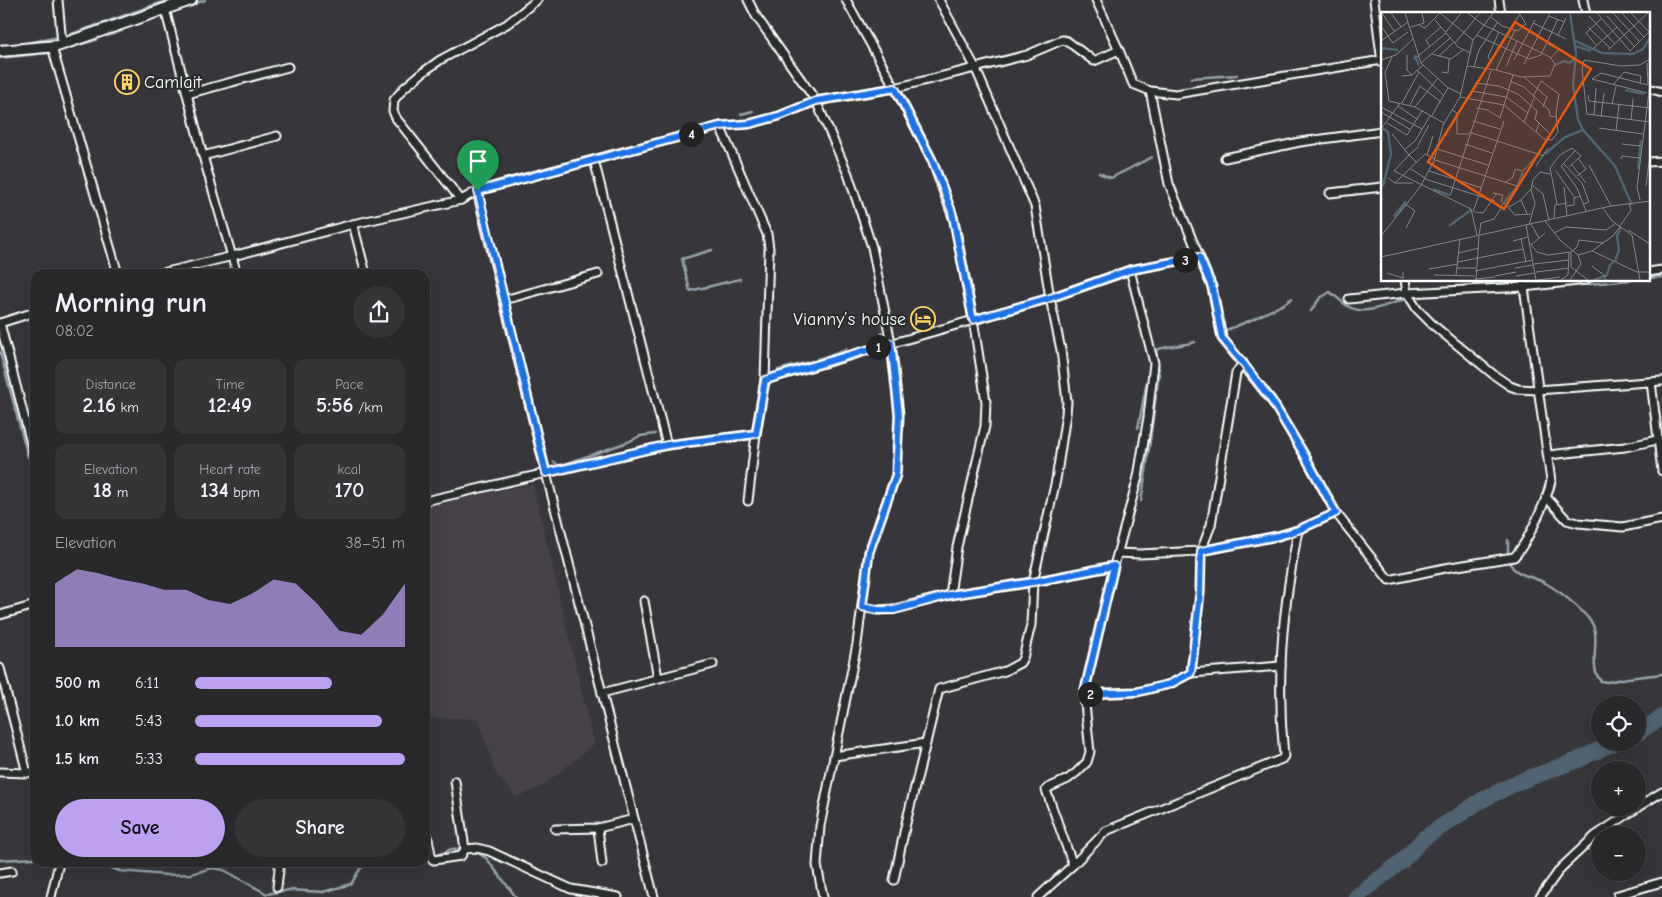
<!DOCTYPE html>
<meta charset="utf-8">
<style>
body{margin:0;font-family:"Comic Neue",sans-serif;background:#353538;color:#f1f3f6;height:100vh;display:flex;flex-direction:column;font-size:19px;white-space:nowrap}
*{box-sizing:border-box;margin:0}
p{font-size:16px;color:#a5a6a9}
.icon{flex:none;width:28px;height:28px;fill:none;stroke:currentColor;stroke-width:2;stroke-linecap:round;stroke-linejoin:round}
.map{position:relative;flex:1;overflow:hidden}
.panel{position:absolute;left:30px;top:269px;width:400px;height:598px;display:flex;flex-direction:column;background:#29292c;border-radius:15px;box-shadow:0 5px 20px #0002,0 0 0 1px #454548}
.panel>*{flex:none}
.controls{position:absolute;left:1591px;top:696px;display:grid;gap:10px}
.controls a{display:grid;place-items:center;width:55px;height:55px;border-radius:50%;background:#29292c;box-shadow:0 5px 20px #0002,0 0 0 1px #454548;font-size:25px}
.pin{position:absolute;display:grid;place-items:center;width:42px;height:42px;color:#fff;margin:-51px -21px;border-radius:50% 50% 50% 0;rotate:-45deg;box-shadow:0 0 5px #0007}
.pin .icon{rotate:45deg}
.km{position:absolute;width:25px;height:25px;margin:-12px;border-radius:50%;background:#222;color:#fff;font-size:14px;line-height:25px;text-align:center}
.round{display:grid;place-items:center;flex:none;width:52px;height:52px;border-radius:26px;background:#353538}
.head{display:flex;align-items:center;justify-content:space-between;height:85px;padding:0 25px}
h1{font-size:28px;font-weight:800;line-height:38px}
.figures{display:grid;grid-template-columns:repeat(3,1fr);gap:8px;height:85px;padding:5px 25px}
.figures div{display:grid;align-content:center;border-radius:12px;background:#353538;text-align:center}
.figures b{font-size:21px;font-weight:800}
.figures small{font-size:14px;font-weight:400}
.figures p{font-size:14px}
.chart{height:140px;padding:10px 25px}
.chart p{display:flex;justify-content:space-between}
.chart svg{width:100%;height:90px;margin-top:5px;fill:#bca0f2;opacity:.7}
.button{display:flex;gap:10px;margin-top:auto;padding:10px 25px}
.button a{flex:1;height:58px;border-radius:30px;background:#bca0f2;color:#111;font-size:20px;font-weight:800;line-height:58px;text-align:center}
.button a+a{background:#353538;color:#f1f3f6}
ul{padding:0 25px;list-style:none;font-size:16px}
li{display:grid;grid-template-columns:80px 60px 1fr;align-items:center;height:38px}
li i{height:12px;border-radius:6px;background:#bca0f2}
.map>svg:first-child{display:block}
</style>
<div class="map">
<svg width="1662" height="897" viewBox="0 0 1662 897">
<rect width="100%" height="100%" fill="#37373b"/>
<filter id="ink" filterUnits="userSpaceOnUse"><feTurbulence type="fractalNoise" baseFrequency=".02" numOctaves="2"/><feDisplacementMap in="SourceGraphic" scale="10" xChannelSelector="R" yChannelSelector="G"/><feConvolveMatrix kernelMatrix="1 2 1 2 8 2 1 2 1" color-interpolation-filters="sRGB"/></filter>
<g filter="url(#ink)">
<path fill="#46434a" d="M533 484 594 744 543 786 516 797 495 772 479 719 425 717V505Z"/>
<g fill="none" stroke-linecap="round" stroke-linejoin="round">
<g stroke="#95a1aa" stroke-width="2.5">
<path d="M169 13 205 0"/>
<path d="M66 36 168 0"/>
<path d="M107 36 122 31"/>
<path d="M19 44 60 37"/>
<path d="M0 45H4"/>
<path d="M58 51 96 40"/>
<path d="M0 58 48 53"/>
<path d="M1191 78 1237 75"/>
<path d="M741 114 753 111"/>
<path d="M1099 173 1111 178 1152 157"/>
<path d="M712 250 682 259 690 291 740 279"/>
<path d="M1648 278 1662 277"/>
<path d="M1463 286 1511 281"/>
<path d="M1560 287 1631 280"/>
<path d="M1411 298 1423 295"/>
<path d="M1311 311 1320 298 1330 292C1337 297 1342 303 1349 307 1366 316 1389 304 1405 299"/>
<path d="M1224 331 1249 321 1284 304 1292 298"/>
<path d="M871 343 880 341 882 333"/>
<path d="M0 352 28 457"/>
<path d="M817 359 844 351 846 349"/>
<path d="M778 370 812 361"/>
<path d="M1159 370 1156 350C1169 345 1182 346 1195 342"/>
<path d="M1157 389 1159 373"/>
<path d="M1138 428 1147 381H1150"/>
<path d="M554 462 558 465H562L628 442 640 436 655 434"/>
<path d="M31 471 35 484"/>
<path d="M1141 501 1146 471 1156 395"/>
<path d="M1508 540V556"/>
<path d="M1509 562C1516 577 1534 576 1547 584 1561 592 1582 609 1591 622 1602 636 1587 667 1601 681L1607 682 1628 678 1662 674"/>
<path d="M695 672 717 667"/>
<path d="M474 851 486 858 516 897"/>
<path d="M0 860 35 858"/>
<path d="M425 860 452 849 464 848"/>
<path d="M91 861 120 871 167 875 191 874 212 868 224 870 267 894 289 890 323 892 351 884 360 869 370 861"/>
<path d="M394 861 407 865 420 861"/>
</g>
<g stroke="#4f6372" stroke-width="16">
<path d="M1638 733 1662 717"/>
<path d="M1356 897 1402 861 1424 838 1482 800 1518 782 1578 760 1615 742"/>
</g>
<defs>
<g id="street">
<path d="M58 0 62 44"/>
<path d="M748 0 756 16 816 101 848 174 872 247 891 343 899 415 896 475 869 552 857 644 820 826 817 865 823 897"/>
<path d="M846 0 895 88 932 160 954 220 973 319 986 402 985 426 957 547 950 595"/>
<path d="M1096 0 1119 50 1133 84 1150 91 1176 94 1382 60"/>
<path d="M1374 0 1382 63"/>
<path d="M1499 0 1501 14"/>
<path d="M1583 0 1586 14"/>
<path d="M165 9 203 156 237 274"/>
<path d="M52 47 118 274"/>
<path d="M1648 88 1662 92"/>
<path d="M1150 91 1169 184 1212 287 1222 338 1272 401 1305 456 1336 513 1389 580 1445 568 1514 557C1527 544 1547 500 1551 481L1523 280"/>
<path d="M187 94 288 67"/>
<path d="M720 126 763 225 767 234 769 248 765 380 756 434 748 501"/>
<path d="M203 156 277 136"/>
<path d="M1225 158 1300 142 1382 131"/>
<path d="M594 160 667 445"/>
<path d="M1648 162 1662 161"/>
<path d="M477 191 546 473 654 897"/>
<path d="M1330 193 1382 187"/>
<path d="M461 200 396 118 393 111 394 100 404 88 422 73 440 60 507 24 537 0"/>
<path d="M353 224 366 274"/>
<path d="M1648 272 1662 270"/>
<path d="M158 274 233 256 353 224 461 200 477 191 720 126 749 124 779 116 816 101 895 88 1027 55 1062 40 1067 41 1094 61 1119 50"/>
<path d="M1405 280 1407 293 1417 309 1433 325 1494 375 1510 386 1518 389 1537 390 1662 381"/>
<path d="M1349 299 1407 293 1524 287 1586 280"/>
<path d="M504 300 598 274"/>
<path d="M0 323 35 459"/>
<path d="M0 323 35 312"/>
<path d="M765 380 1050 298 1130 270 1199 257"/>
<path d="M1651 382 1662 471"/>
<path d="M1548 455 1625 447 1657 440"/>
<path d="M1546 497 1567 520 1578 523 1623 527 1662 519"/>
<path d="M425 501 667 445 756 434"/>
<path d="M1118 553 1140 554 1201 551 1278 536 1298 530 1336 513"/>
<path d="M644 601 658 678"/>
<path d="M862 607 878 610 894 609 950 595 1033 582 1114 566"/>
<path d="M0 615 35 605"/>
<path d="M0 668 27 773"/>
<path d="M1191 673 1281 666"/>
<path d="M602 693 713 664"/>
<path d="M1084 694 1137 692 1170 684 1191 673 1200 593 1201 551 1211 525 1236 373 1243 363"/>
<path d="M926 743 939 689 1005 671 1020 663 1023 658 1031 625 1033 582 1056 480 1066 414 1067 402 1061 350 1050 298 1035 206 975 67 939 0"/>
<path d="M834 756 926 743 906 823 894 880"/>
<path d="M0 772 27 773 35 771"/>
<path d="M1638 807 1662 792"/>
<path d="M425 824 432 859 434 860 461 856 465 849 455 781"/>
<path d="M598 828 602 863"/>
<path d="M555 829 598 828 634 819"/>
<path d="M465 849 477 848 489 851 571 889 618 897"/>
<path d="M1073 865 1046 790 1048 788 1068 779 1077 772 1087 762 1090 752 1084 694 1114 566 1138 477 1148 417 1154 363 1130 270"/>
<path d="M0 873 12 871"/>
<path d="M277 887 280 861"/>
<path d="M1618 895 1662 882"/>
<path d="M51 897 59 863"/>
<path d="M1038 897 1073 865 1106 831 1282 759 1284 756C1281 727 1280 697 1281 668 1282 621 1290 575 1298 530"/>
<path d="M1540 897 1561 868 1595 836 1637 808"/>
</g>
<path id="secondary" d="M0 51 57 46 191 0"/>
</defs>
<use href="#street" stroke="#fff" stroke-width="11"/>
<use href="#secondary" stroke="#fff" stroke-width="14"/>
<use href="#street" stroke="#2a2d2e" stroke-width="7"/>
<use href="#secondary" stroke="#2a2d2e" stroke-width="10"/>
</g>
</g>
<g fill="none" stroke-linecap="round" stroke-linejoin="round" filter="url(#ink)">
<defs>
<path id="route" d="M895 88 932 160 952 212 973 320 1050 298 1130 270 1199 257 1212 287 1222 338 1243 363 1272 401 1305 456 1336 513 1298 530 1278 536 1201 551 1200 593 1191 673 1170 684 1137 692 1084 694 1114 566 1033 582 950 595 894 610H878L862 607 869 552 896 475 899 415 891 343 765 380 756 434 667 445 546 473 478 191 720 126 749 124 779 116 816 101Z"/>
</defs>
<use href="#route" stroke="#fff" stroke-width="10"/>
<use href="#route" stroke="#1a73e8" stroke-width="6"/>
</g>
<defs>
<symbol id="building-ring" viewBox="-11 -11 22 22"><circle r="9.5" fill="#2a2d2e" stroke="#ffd166" stroke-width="1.5"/><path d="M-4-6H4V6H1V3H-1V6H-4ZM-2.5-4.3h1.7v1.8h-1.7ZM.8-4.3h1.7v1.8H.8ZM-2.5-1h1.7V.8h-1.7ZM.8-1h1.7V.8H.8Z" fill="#ffd166"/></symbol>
<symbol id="hotel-ring" viewBox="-11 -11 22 22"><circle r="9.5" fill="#2a2d2e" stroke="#ffd166" stroke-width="1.5"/><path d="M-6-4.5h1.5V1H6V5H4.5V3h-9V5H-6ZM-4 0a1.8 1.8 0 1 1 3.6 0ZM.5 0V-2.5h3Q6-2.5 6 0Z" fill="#ffd166"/></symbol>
</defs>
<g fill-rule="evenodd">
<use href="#building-ring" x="113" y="68" width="28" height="28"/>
<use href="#hotel-ring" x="909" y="305" width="28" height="28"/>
</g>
<g text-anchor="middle" stroke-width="4" stroke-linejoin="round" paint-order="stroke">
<g font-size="18" fill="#fff" stroke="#2a2d2e" text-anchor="start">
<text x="144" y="88">Camlait</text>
<text x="906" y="325" text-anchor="end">Vianny’s house</text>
</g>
</g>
<g transform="translate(1381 12)">
<rect width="269" height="269" fill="#37373b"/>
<path fill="none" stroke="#4f6372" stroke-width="2.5" d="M189 1 195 41 192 73 197 107 202 118 234 154 251 193M192 28 221 41 252 42 262 37 269 26M194 34 210 39M0 36 17 38M34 48V43L38 54M174 53 183 49 189 51 195 45M244 78 263 82M1 116 7 120 10 142 2 174M164 142 184 125 202 118M257 157 260 128M52 177 68 183M120 194 136 175 142 160M13 204 25 189M13 205 24 192M68 214 90 198M234 249 238 238 236 224 240 215M213 268 226 263 229 253 233 250"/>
<path fill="none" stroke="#878789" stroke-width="1" d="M1 1 13 19M10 1 20 15M24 1 40 51 66 75 80 82M59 1 92 28M87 1 101 12 169 45 174 52 169 64 140 65 115 58M216 1 249 39 269 19M232 1 259 30M241 1 263 25M250 1 268 20M168 4 183 10M208 4 234 32M226 4 254 35M110 5 121 14 137 19 145 12 138 1M54 8 77 35 90 41M152 11 185 27M38 13 44 16 59 1M0 14 12 31 27 20M30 15 43 11 41 1M207 15 229 36M65 20 80 1M95 23 148 47 160 43 177 7M177 23 185 6M0 29 27 10M74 31 99 1M167 32 178 37 170 46M215 33 205 21 220 7M118 34 139 2M49 35 45 28 60 15M213 36 236 15M227 38 267 1M51 42 70 47 82 38M26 43V58L31 63M11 45 4 60 8 89 34 95 63 111M36 45 65 21M57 45 73 30M269 47 259 53 240 54 203 48 201 58 206 102 269 110M0 48 15 43 32 27M133 48 154 8M110 49 107 45 118 20M40 51 69 26M266 51 267 72M143 52 169 1M87 54 115 58 134 18M93 55 98 38 116 11M125 55 136 29M36 58 63 84M61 60 67 61 68 47M21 64 31 63 42 53M143 65 166 85 162 95M129 69 143 75 168 98 169 104 176 105M94 71 118 74 137 82 156 99 154 107 158 111M233 72 243 60 260 64 259 72M91 79 125 85 147 101M266 81 211 67 220 61 267 73M207 83 208 89 269 96M79 85 123 93 163 127 171 128 177 120 175 101 178 82 160 69M152 85 160 69M21 91 38 60M231 92 235 74M29 93 39 74 60 90M17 94 36 107M0 95 41 117M34 95 57 66M95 96 107 98 119 106M71 98 76 101V122H88M0 100 30 118M213 103 215 76M50 105 67 76M220 105 223 81M119 106 132 63M250 108 252 87M92 109 119 117M143 110 153 86M6 111 26 123 41 99M218 116 262 122M0 117 19 91M235 119 238 93M88 120 163 144M155 120 158 111 168 121M11 122 28 143 13 159 90 197 96 223M84 132 111 141M241 132 260 134M37 133 48 113M56 137 107 153M23 138 34 129 49 104M194 139 180 154 196 176 205 199M46 143 52 124M240 147 241 144 259 146M54 148 136 174M36 151 28 143 38 134M182 151 201 171 208 190 203 192M191 153 205 171M208 153 230 194M155 154 167 136M30 157 44 166M48 159 101 176M175 159 194 186M196 164 205 157 197 146M7 166 14 171H32M44 167 114 189M125 170 132 165 134 157 142 159 157 142M14 171 44 142 54 147M151 173 162 182 168 208M265 174 269 142M183 175 186 204M112 181 122 183 120 190M69 184 110 59M140 188 146 202M259 188 256 175 269 72M123 191 134 203 150 202M24 192 34 199 25 216M176 192 169 156 179 143 191 136 200 144 188 155M186 194 193 193V186L200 184M128 195 140 188 150 177M222 196 231 209 251 223 259 268M92 200 123 109M94 200 102 201 116 181M173 206 174 193 186 191M164 209 179 228 197 243 211 239 233 223 250 198 248 191M150 212 158 226M145 213 155 268M148 213 154 191 150 178 152 168 159 160 169 162M247 218 269 232M173 221 185 215 225 218 234 212M98 223 100 211 113 207 121 195M0 224 39 175 53 149 62 113 79 85 92 28 112 1M140 227 145 250M132 229 147 225M148 230 156 240 167 243 190 240 196 235 198 228 223 231M150 233 164 221M211 239 256 260H269M190 240V255L207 268M78 241 98 236M0 245 230 194 269 189M77 250 142 237M153 252 188 248M211 254 224 264V268M76 256H95M134 256 152 253M48 257 77 252M94 259 152 248M155 260 188 256M6 261 22 266V260M53 263 94 264M75 264 79 227M114 264 135 260M135 264 154 261M94 267 114 265M95 268 98 224M157 268 179 265M180 268 187 263 188 241M189 268 200 252 197 243"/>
<path fill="#e8590c" fill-opacity="0.15" stroke="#e8590c" stroke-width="2.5" d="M134 10 210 57 123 197 47 150Z"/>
<rect width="269" height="269" fill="none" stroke="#fff" stroke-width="2.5"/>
</g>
</svg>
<div class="controls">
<a><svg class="icon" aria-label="locate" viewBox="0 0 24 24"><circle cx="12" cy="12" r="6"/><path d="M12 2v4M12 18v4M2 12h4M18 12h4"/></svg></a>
<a>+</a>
<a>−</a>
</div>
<div class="pin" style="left:478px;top:191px;background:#1e9e55"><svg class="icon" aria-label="arrive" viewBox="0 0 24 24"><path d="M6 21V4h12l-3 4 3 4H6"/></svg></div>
<b class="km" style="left:878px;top:347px">1</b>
<b class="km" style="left:1090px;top:694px">2</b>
<b class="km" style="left:1185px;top:260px">3</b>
<b class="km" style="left:691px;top:134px">4</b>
<section class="panel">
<div class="head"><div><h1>Morning run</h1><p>08:02</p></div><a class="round"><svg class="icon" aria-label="share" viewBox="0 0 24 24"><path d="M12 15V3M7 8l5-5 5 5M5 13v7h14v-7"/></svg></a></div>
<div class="figures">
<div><p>Distance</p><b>2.16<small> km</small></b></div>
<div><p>Time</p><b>12:49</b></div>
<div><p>Pace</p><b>5:56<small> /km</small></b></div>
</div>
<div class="figures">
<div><p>Elevation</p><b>18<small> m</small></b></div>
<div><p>Heart rate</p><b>134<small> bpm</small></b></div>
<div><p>kcal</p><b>170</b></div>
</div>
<div class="chart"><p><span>Elevation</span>38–51 m</p>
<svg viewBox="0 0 160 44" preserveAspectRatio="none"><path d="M0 44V13L10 6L20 8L30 11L40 13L50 16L60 16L70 21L80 23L90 18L100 11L110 13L120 23L130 36L140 38L150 28L160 13V44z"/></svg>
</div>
<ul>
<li><b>500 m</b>6:11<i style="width:65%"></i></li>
<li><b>1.0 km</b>5:43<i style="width:89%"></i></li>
<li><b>1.5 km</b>5:33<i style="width:100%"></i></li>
</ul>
<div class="button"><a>Save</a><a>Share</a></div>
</section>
</div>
